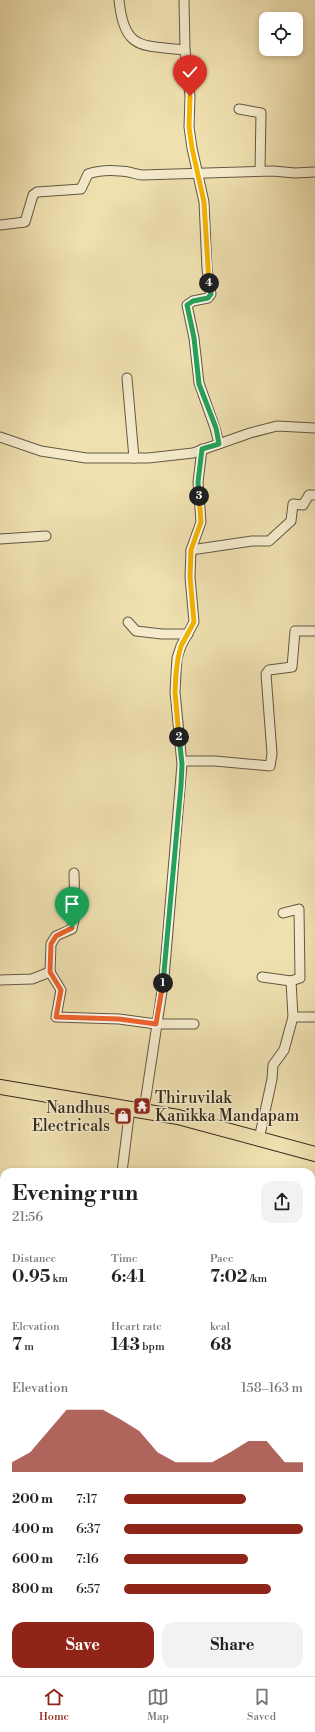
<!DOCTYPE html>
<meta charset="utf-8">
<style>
body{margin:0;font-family:"Libre Bodoni",serif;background:#f2f2f2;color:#222;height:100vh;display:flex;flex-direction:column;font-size:15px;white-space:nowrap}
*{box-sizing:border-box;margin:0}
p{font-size:13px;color:#767676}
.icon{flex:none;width:22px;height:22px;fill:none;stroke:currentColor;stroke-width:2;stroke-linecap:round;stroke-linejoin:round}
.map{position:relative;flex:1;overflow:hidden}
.sheet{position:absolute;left:0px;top:1168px;width:315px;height:508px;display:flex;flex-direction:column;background:#fff;border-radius:12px 12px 0 0;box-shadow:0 2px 6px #0003}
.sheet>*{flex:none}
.controls{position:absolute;left:259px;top:12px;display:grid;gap:8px}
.controls a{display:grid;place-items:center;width:44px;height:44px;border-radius:8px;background:#fff;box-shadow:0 2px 6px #0003;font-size:20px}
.pin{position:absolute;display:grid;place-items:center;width:34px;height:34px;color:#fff;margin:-41px -17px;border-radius:50% 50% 50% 0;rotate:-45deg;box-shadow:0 0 4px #0007}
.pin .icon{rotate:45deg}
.km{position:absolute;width:20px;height:20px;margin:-10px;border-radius:50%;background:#222;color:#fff;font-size:11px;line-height:20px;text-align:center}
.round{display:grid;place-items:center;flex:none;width:42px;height:42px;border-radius:12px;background:#f2f2f2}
.headline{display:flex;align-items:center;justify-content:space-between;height:68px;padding:0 12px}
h1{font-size:22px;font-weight:800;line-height:30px}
.metrics{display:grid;grid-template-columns:repeat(3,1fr);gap:6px;height:68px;padding:4px 12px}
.metrics div{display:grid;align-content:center}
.metrics b{font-size:17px;font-weight:800}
.metrics small{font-size:11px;font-weight:400}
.metrics p{font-size:11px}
.chart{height:112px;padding:8px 12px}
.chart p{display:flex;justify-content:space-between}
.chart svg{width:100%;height:72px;margin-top:4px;fill:#8f2418;opacity:.7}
.button{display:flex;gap:8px;margin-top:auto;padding:8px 12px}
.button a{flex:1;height:46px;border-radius:12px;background:#8f2418;color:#fff;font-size:16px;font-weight:800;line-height:46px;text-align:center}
.button a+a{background:#f2f2f2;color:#222}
ul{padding:0 12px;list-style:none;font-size:13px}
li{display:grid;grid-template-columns:64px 48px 1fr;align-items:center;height:30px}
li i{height:10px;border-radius:5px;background:#8f2418}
.tab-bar{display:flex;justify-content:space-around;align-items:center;height:56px;border-top:1px solid #e0e0e0;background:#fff;font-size:11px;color:#767676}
.tab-bar a{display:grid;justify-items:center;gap:2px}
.tab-bar .selected{color:#8f2418}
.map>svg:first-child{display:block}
</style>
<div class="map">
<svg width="315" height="1676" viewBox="0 0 315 1676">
<rect width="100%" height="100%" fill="#efe0b0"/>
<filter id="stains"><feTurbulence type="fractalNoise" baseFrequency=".005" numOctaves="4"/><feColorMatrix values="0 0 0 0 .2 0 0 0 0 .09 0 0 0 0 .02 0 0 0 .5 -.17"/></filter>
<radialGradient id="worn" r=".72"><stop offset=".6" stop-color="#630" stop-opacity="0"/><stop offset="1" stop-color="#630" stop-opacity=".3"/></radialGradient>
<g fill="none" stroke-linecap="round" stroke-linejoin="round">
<defs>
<g id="minor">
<path d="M119 0C124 51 142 45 185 50"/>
<path d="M184 0 185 50 190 96 189 127 192 148 204 202 207 269 211 294 208 298 193 301 187 305 194 338 199 383 215 428 219 444"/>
<path d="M239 109 261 113 260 171"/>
<path d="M0 225 25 222 33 195 37 192 81 189 88 174C97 171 110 170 120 171 128 171 135 174 142 175L273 171 295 173 315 172"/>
<path d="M127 378 134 458"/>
<path d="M0 437 41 451 86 458H148L193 453 250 433 277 426 315 428"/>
<path d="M0 539 46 536"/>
<path d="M191 550 252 541H269L291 521 293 504 303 505 309 495H315"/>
<path d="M128 622 136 631 162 634H188"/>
<path d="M182 761H215L270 766 272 754 266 674 269 670 292 667 295 631H315"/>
<path d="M283 913 299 909 300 978 291 981"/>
<path d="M50 972 51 944 56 936 72 929 75 916 74 873"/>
<path d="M0 980 32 979 50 972 61 990 56 1017 119 1019 156 1024H194"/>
<path d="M293 1017H315"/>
<path d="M144 1110 164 978 182 764 175 692 176 673 177 658 181 646 194 622 190 577 191 550 201 522 198 482 202 449"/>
<path d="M259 1139 272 1079 273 1065 284 1050 293 1017 291 981 262 977"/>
<path d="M122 1172 130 1108"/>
<path d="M0 1283 4 1284"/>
<path d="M311 1601H315"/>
<path d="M0 1650H4"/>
<path d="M103 1672V1676"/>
<path d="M26 1676V1672"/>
</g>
<g id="secondary">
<path d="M0 1359 4 1361"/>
<path d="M311 1412 315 1413"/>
</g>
<path id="primary" d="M0 1087 178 1117 315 1154"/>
</defs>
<use href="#minor" stroke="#635843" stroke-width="11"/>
<use href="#secondary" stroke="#342a1f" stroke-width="15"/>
<use href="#primary" stroke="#342a1f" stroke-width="16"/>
<use href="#minor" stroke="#f5ebcc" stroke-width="9"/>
<use href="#secondary" stroke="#f5ebcc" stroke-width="13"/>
<use href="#primary" stroke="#efe0b0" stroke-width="14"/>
</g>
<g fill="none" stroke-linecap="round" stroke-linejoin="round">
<defs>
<path id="split-1" d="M72 928 56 936 51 944 50 972 61 990 56 1017 119 1019 156 1024 163 983"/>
<path id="split-2" d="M163 983 181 785 182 764 179 737"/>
<path id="split-3" d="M179 737 175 692 176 673 178 658 181 646 194 622 190 577 191 550 201 522 199 496"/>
<path id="split-4" d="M199 496 198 482 202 449 219 444 216 428 199 384 194 338 187 305 193 301 208 298 211 294 209 283"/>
<path id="split-5" d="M190 96 189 127 192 148 204 202 209 283"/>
</defs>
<use href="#split-1" stroke="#fff" stroke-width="8"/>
<use href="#split-2" stroke="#fff" stroke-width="8"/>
<use href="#split-3" stroke="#fff" stroke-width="8"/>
<use href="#split-4" stroke="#fff" stroke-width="8"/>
<use href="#split-5" stroke="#fff" stroke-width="8"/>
<use href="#split-1" stroke="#f0652b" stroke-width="5"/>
<use href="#split-2" stroke="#22a559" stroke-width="5"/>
<use href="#split-3" stroke="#f5b400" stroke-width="5"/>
<use href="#split-4" stroke="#22a559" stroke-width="5"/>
<use href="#split-5" stroke="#f5b400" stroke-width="5"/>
</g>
<defs>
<symbol id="temple-square" viewBox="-11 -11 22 22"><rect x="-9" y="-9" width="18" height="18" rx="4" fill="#8f2418" stroke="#f5ebcc"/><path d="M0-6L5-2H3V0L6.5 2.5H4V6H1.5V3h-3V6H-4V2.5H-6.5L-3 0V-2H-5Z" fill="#fff"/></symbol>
<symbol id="shop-square" viewBox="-11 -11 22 22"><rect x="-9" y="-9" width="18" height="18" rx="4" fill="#8f2418" stroke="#f5ebcc"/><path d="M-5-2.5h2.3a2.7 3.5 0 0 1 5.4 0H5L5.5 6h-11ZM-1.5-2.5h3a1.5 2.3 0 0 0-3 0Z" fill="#fff"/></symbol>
</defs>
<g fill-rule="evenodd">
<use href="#temple-square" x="132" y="1096" width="20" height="20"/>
<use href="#shop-square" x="113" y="1106" width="20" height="20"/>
</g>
<g text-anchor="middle" stroke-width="3" stroke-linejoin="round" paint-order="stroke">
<g font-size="16" fill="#342a1f" stroke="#f5ebcc" text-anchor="start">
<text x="155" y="1103">Thiruvilak<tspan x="155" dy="18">Kanikka Mandapam</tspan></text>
<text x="110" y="1113" text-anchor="end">Nandhus<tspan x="110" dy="18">Electricals</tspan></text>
</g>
</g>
<rect width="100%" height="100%" filter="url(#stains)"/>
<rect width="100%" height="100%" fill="url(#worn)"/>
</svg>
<div class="controls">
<a><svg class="icon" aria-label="locate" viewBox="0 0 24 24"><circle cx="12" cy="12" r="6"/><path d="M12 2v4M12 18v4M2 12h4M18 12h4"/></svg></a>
</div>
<div class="pin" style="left:72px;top:928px;background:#1e9e55"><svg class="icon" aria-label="arrive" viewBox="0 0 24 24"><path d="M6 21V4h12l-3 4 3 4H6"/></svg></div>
<div class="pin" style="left:190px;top:96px;background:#d93025"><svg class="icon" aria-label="check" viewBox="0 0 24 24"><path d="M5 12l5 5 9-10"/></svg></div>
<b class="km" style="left:163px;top:983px">1</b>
<b class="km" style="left:179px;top:737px">2</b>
<b class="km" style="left:199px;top:496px">3</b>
<b class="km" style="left:209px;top:283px">4</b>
<section class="sheet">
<div class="headline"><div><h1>Evening run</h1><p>21:56</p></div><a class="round"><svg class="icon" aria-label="share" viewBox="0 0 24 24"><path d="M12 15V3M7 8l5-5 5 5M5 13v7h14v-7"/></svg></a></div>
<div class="metrics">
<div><p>Distance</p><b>0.95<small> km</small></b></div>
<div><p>Time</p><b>6:41</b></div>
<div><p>Pace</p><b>7:02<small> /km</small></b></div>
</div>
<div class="metrics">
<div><p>Elevation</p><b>7<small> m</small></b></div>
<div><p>Heart rate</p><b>143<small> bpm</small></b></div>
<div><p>kcal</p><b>68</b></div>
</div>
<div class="chart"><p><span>Elevation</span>158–163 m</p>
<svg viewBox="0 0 160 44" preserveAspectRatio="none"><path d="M0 44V38L10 32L20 19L30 6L40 6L50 6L60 12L70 19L80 32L90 38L100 38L110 38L120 32L130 25L140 25L150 38L160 38V44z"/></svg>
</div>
<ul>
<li><b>200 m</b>7:17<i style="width:68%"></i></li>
<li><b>400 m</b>6:37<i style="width:100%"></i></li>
<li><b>600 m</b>7:16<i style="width:69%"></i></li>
<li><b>800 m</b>6:57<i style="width:82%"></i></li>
</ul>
<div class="button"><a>Save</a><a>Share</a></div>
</section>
</div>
<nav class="tab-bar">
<a class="selected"><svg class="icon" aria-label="home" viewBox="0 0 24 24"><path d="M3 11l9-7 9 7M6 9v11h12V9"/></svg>Home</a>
<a><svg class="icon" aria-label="map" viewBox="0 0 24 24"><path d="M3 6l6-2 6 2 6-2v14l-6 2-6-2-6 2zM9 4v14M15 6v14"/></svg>Map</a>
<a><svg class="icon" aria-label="saved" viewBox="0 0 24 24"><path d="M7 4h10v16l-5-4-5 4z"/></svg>Saved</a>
</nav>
